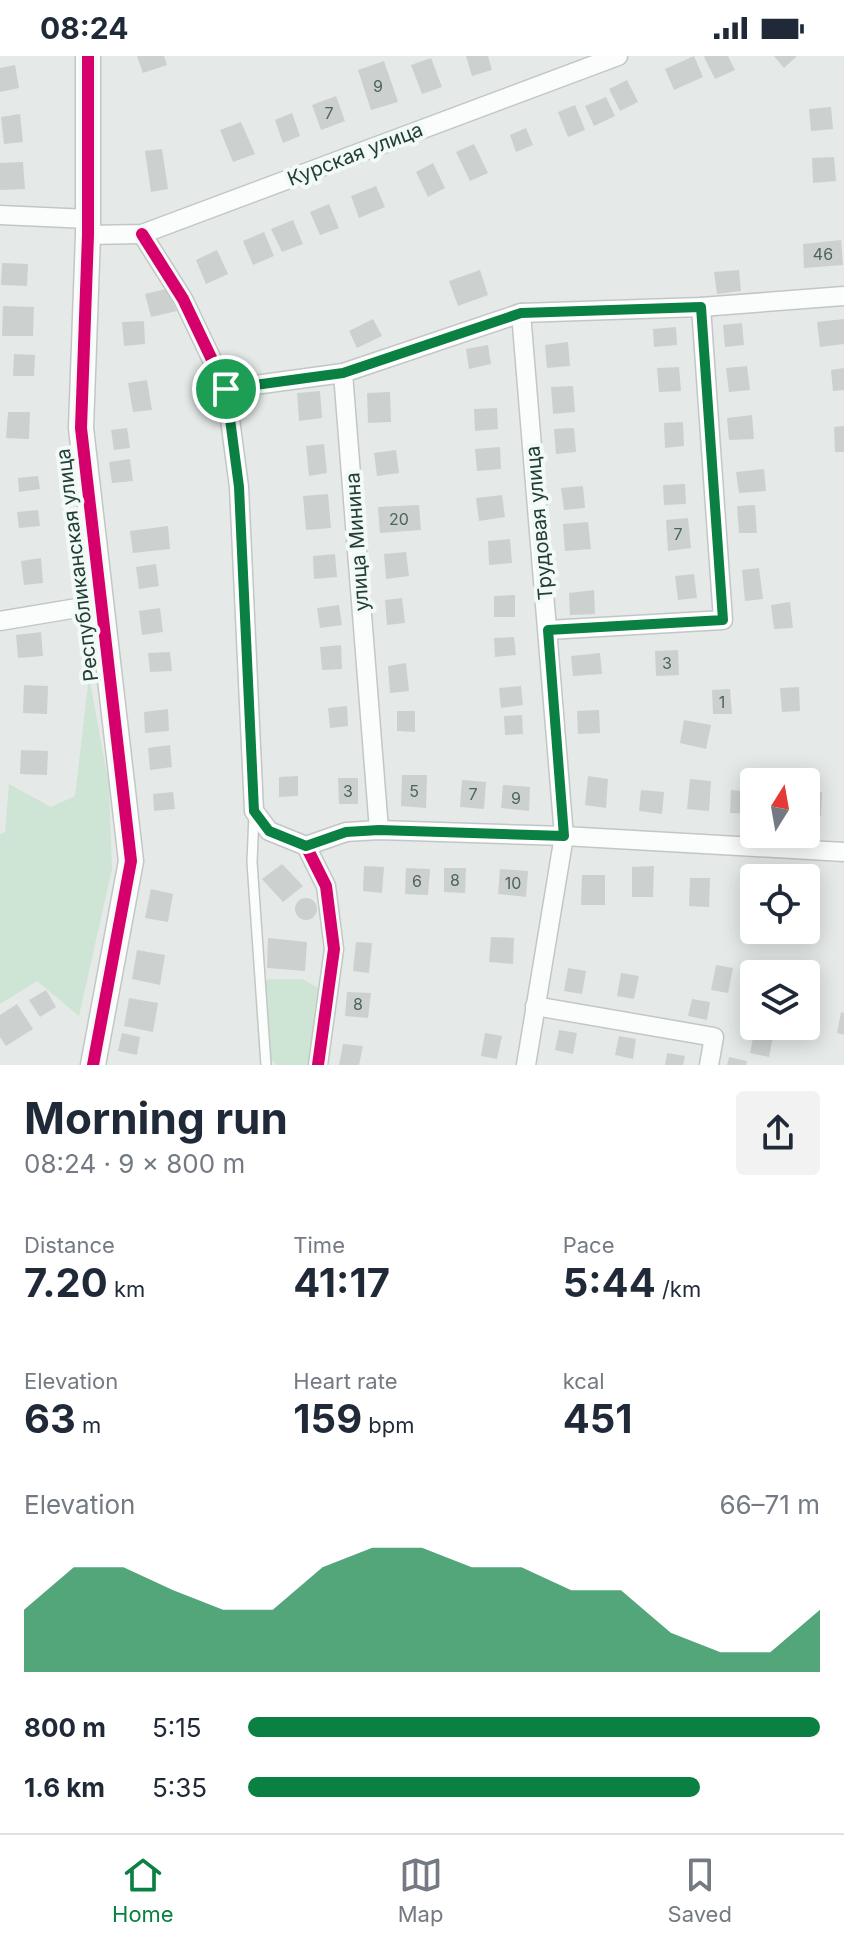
<!DOCTYPE html>
<meta charset="utf-8">
<style>
body{margin:0;font-family:Inter,sans-serif;background:#f2f2f3;color:#1f2937;height:100vh;display:flex;flex-direction:column;font-size:30px;white-space:nowrap}
*{box-sizing:border-box;margin:0}
p{font-size:26px;color:#747a83}
.icon{flex:none;width:44px;height:44px;fill:none;stroke:currentColor;stroke-width:2;stroke-linecap:round;stroke-linejoin:round}
.map{position:relative;height:1009px;overflow:hidden}
.panel{display:flex;flex-direction:column;background:#fff;flex:1}
.panel>*{flex:none}
.needle{width:52px;rotate:11deg}
.fabs{position:absolute;left:740px;top:712px;display:grid;gap:16px}
.fabs a{display:grid;place-items:center;width:80px;height:80px;border-radius:8px;background:#fff;box-shadow:0 4px 20px #0003;font-size:40px}
.pin{position:absolute;display:grid;place-items:center;width:68px;height:68px;color:#fff;margin:-34px;border:4px solid #fff;border-radius:50%;box-shadow:0 2px 8px #0007}
.round{display:grid;place-items:center;flex:none;width:84px;height:84px;border-radius:8px;background:#f2f2f3}
.summary{display:flex;align-items:center;justify-content:space-between;height:136px;padding:0 24px}
h1{font-size:44px;font-weight:700;line-height:60px}
.figures{display:grid;grid-template-columns:repeat(3,1fr);gap:12px;height:136px;padding:8px 24px}
.figures div{display:grid;align-content:center}
.figures b{font-size:40px;font-weight:700}
.figures small{font-size:22px;font-weight:400}
.figures p{font-size:22px}
.chart{height:224px;padding:16px 24px}
.chart p{display:flex;justify-content:space-between}
.chart svg{width:100%;height:144px;margin-top:8px;fill:#0b8043;opacity:.7}
ul{padding:0 24px;list-style:none;font-size:26px}
li{display:grid;grid-template-columns:128px 96px 1fr;align-items:center;height:60px}
li i{height:20px;border-radius:10px;background:#0b8043}
.status{display:flex;justify-content:space-between;align-items:center;height:56px;padding:0 40px;background:#fff;direction:ltr}
.status svg{height:22px;fill:currentColor}
.menu{display:flex;justify-content:space-around;align-items:center;height:112px;border-top:2px solid #e0e1e3;background:#fff;font-size:22px;color:#747a83}
.menu a{display:grid;justify-items:center;gap:4px}
.menu .selected{color:#0b8043}
.map>svg:first-child{display:block}
</style>
<div class="status"><b>08:24</b><svg viewBox="0 0 49 12"><path d="M0 12V9h3v3zM5 12V6h3v6zM10 12V3h3v9zM15 12V0h3v12zM26 1h20v11H26zM47 4h2v5h-2z"/></svg></div>
<div class="map">
<svg width="844" height="1009" viewBox="0 0 844 1009">
<rect width="100%" height="100%" fill="#e5eae8"/>
<g fill="#cee4d4">
<path d="M89 620 109 730 112 813 79 960 37 925 0 948V778L5 776 9 728 51 751 75 740Z"/>
<path d="M271 923H302L318 932 310 1009H277L259 992 257 927Z"/>
</g>
<g fill="#ccd1cf">
<path d="M137 0H164L167 9 143 17Z"/>
<path d="M466 0H488L492 14 472 20Z"/>
<path d="M694 0 703 21 674 34 665 13Z"/>
<path d="M706 0H728L735 14 715 23 704 1Z"/>
<path d="M774 0H797L784 12Z"/>
<path d="M431 2 442 31 422 38 411 9Z"/>
<path d="M384 5 398 46 371 54 358 14Z"/>
<path d="M15 9 19 32 0 36V12Z"/>
<path d="M627 24 638 46 620 55 609 33Z"/>
<path d="M336 40 345 65 321 74 312 49Z"/>
<path d="M606 41 615 60 594 70 585 50Z"/>
<path d="M575 49 585 74 568 81 558 56Z"/>
<path d="M831 51 833 73 811 75 809 53Z"/>
<path d="M292 57 300 80 283 87 275 64Z"/>
<path d="M20 58 23 86 4 88 1 61Z"/>
<path d="M241 66 255 98 233 106 220 74Z"/>
<path d="M526 72 533 89 516 96 510 79Z"/>
<path d="M474 88 488 117 470 125 456 96Z"/>
<path d="M162 93 168 133 151 136 145 95Z"/>
<path d="M834 101 836 125 813 127 812 102Z"/>
<path d="M23 106 25 133 0 134V107Z"/>
<path d="M433 107 445 132 428 141 416 116Z"/>
<path d="M376 130 385 151 359 162 351 140Z"/>
<path d="M329 148 339 172 320 179 310 156Z"/>
<path d="M293 164 303 188 282 196 271 173Z"/>
<path d="M264 176 274 200 253 209 243 185Z"/>
<path d="M841 184 843 209 804 212 803 188Z"/>
<path d="M217 194 228 218 206 228 196 204Z"/>
<path d="M2 207 28 208 27 230 1 229Z"/>
<path d="M480 214 488 239 458 250 449 225Z"/>
<path d="M739 214 741 235 717 238 714 216Z"/>
<path d="M166 233 177 255 151 261 145 238Z"/>
<path d="M3 250 34 251 33 280H2Z"/>
<path d="M373 263 382 280 357 292 349 275Z"/>
<path d="M844 263V288L820 291 817 266Z"/>
<path d="M144 265 145 288 124 290 122 266Z"/>
<path d="M742 267 744 289 725 291 723 269Z"/>
<path d="M676 271 677 289 654 291 653 273Z"/>
<path d="M568 286 570 310 547 312 545 289Z"/>
<path d="M488 289 491 308 469 313 466 293Z"/>
<path d="M14 298 35 299 34 320H13Z"/>
<path d="M747 310 750 334 729 336 726 312Z"/>
<path d="M679 311 681 335 659 336 657 312Z"/>
<path d="M844 312V334L833 335 831 314Z"/>
<path d="M147 324 152 354 133 356 128 327Z"/>
<path d="M573 330 575 356 553 358 551 331Z"/>
<path d="M320 335 322 362 299 365 297 337Z"/>
<path d="M390 336 391 366 368 367 367 337Z"/>
<path d="M497 352 498 373 475 375 474 353Z"/>
<path d="M8 356H30L29 383 6 382Z"/>
<path d="M752 359 754 383 729 384 727 362Z"/>
<path d="M683 366 684 390 665 392 664 367Z"/>
<path d="M844 370V396H835L834 371Z"/>
<path d="M127 372 130 392 114 394 111 374Z"/>
<path d="M574 372 576 396 556 398 554 373Z"/>
<path d="M324 388 327 417 309 420 306 390Z"/>
<path d="M500 391 501 413 477 415 475 393Z"/>
<path d="M396 394 399 417 377 420 374 397Z"/>
<path d="M130 403 133 425 112 427 109 406Z"/>
<path d="M764 413 766 435 739 437 736 416Z"/>
<path d="M38 420 40 433 19 436 18 422Z"/>
<path d="M685 428 686 448 664 449 663 429Z"/>
<path d="M583 430 585 452 564 454 561 432Z"/>
<path d="M328 438 331 472 306 474 303 440Z"/>
<path d="M502 439 505 461 479 465 476 442Z"/>
<path d="M419 449 421 474 380 477 378 451Z"/>
<path d="M755 449 757 477H739L737 450Z"/>
<path d="M38 454 40 470 19 472 17 456Z"/>
<path d="M688 462 691 492 668 495 666 464Z"/>
<path d="M588 466 591 493 565 495 563 468Z"/>
<path d="M168 470 170 493 133 497 130 475Z"/>
<path d="M510 483 512 507 489 509 488 485Z"/>
<path d="M406 496 409 520 386 523 384 498Z"/>
<path d="M335 498 337 521 314 523 313 500Z"/>
<path d="M41 502 43 527 24 529 21 505Z"/>
<path d="M156 508 159 530 139 533 136 511Z"/>
<path d="M759 512 763 543 745 545 742 514Z"/>
<path d="M694 518 697 542 678 544 675 520Z"/>
<path d="M594 534 595 558 570 559 569 537Z"/>
<path d="M515 539V561H494V540Z"/>
<path d="M402 542 405 567 387 569 385 544Z"/>
<path d="M790 546 793 572 774 573 771 549Z"/>
<path d="M339 549 342 569 320 572 317 552Z"/>
<path d="M160 552 163 576 142 579 139 555Z"/>
<path d="M41 576 43 600 18 602 16 579Z"/>
<path d="M514 581 516 599 495 601 494 582Z"/>
<path d="M341 589 342 613 322 614 320 591Z"/>
<path d="M678 594 679 619 656 620 655 595Z"/>
<path d="M170 596 172 615 150 616 148 597Z"/>
<path d="M600 597 602 618 573 620 571 600Z"/>
<path d="M406 607 409 635 390 637 388 610Z"/>
<path d="M24 629 48 630 47 658 23 657Z"/>
<path d="M521 630 523 649 501 652 499 632Z"/>
<path d="M799 631 800 655 782 656 780 632Z"/>
<path d="M730 633 732 658H713L712 634Z"/>
<path d="M347 650 348 670 330 672 328 652Z"/>
<path d="M168 653 169 675 145 677 144 656Z"/>
<path d="M599 654 600 677 578 678 577 655Z"/>
<path d="M397 655H415V676L397 675Z"/>
<path d="M522 659 523 678 505 679 504 660Z"/>
<path d="M684 664 711 669 706 693 680 687Z"/>
<path d="M170 689 172 711 150 714 148 692Z"/>
<path d="M21 694 48 695 47 719 20 718Z"/>
<path d="M402 719H427L426 752 401 750Z"/>
<path d="M298 720V740L279 741V721Z"/>
<path d="M588 720 608 723 606 752 585 749Z"/>
<path d="M338 722H358V748H339Z"/>
<path d="M690 723 711 725 709 755 687 753Z"/>
<path d="M462 724 486 726 484 753 460 751Z"/>
<path d="M503 729 530 731 529 755 501 752Z"/>
<path d="M641 734 664 736 662 758 639 755Z"/>
<path d="M731 734 754 736V758L730 757Z"/>
<path d="M173 736 175 753 154 755 153 738Z"/>
<path d="M806 736H822L821 760H806Z"/>
<path d="M282 808 303 830 283 846 262 823Z"/>
<path d="M364 810 384 811 382 837 363 835Z"/>
<path d="M654 810 653 841H632V811Z"/>
<path d="M406 812 430 813 428 839 405 838Z"/>
<path d="M444 812H466L465 837 444 836Z"/>
<path d="M500 813 528 815 526 841 498 838Z"/>
<path d="M582 819H605V849H581Z"/>
<path d="M690 822H710L709 851 689 850Z"/>
<rect x="744" y="827" width="10" height="22"/>
<path d="M806 831H820L819 856H806Z"/>
<path d="M151 833 173 838 168 866 145 862Z"/>
<circle cx="306" cy="853" r="11"/>
<path d="M491 881 514 882 513 908 489 906Z"/>
<path d="M268 882 307 886 305 915 267 912Z"/>
<path d="M356 886 372 887 369 917 353 915Z"/>
<path d="M137 894 165 899 160 929 132 923Z"/>
<path d="M716 909 733 912 728 937 711 934Z"/>
<path d="M568 912 586 915 582 938 564 935Z"/>
<path d="M621 917 639 920 634 943 617 940Z"/>
<path d="M46 934 56 951 40 961 29 944Z"/>
<path d="M347 936 371 937 368 962 345 960Z"/>
<path d="M129 942 158 947 153 976 124 970Z"/>
<path d="M692 943 710 946 707 964 688 960Z"/>
<path d="M17 948 33 973 6 990 0 981V959Z"/>
<path d="M841 956 844 957V979L837 977Z"/>
<path d="M755 972 774 975 769 1001 750 997Z"/>
<path d="M559 974 577 977 573 998 555 994Z"/>
<path d="M122 977 140 981 137 999 118 995Z"/>
<path d="M485 977 502 980 497 1003 481 1000Z"/>
<path d="M619 980 636 983 633 1003 615 999Z"/>
<path d="M343 988 363 990 359 1009H339Z"/>
<path d="M667 997 685 1000 683 1009H665Z"/>
<path d="M729 1001 747 1005 746 1009H727Z"/>
</g>
<g fill="none" stroke-linecap="round" stroke-linejoin="round">
<defs>
<path id="service" d="M254 758 252 806 266 1009"/>
<g id="minor">
<path d="M0 159 88 163"/>
<path d="M142 178 183 243 226 333 239 431 254 755 269 775 306 790 326 830 334 893 318 1009"/>
<path d="M88 179 142 178 618 0"/>
<path d="M521 257 564 780 526 1009"/>
<path d="M343 317 521 257 701 251 844 240"/>
<path d="M226 333 343 317 379 774"/>
<path d="M0 565 101 548"/>
<path d="M548 574 723 564 701 251"/>
<path d="M306 790 346 776 379 774 564 780 844 796"/>
<path d="M535 950 714 981 709 1009"/>
</g>
<path id="tertiary" d="M88 0V179L81 372 131 805 93 1009"/>
</defs>
<use href="#service" stroke="#c2c7c5" stroke-width="12"/>
<use href="#minor" stroke="#c2c7c5" stroke-width="21"/>
<use href="#tertiary" stroke="#c2c7c5" stroke-width="27"/>
<use href="#service" stroke="#fbfcfc" stroke-width="9"/>
<use href="#minor" stroke="#fbfcfc" stroke-width="18"/>
<use href="#tertiary" stroke="#fbfcfc" stroke-width="24"/>
<defs>
<g id="cycleway">
<path d="M88 0V179L81 372 131 805 93 1009"/>
<path d="M142 178 183 243 226 333 239 431 254 755 269 775 306 790 326 830 334 893 318 1009"/>
</g>
</defs>
<use href="#cycleway" stroke="#f3f9f6" stroke-width="17"/>
<use href="#cycleway" stroke="#d6006c" stroke-width="12"/>
</g>
<g fill="none" stroke-linecap="round" stroke-linejoin="round">
<defs>
<path id="route" d="M701 251 723 564 548 574 564 780 379 774 346 776 306 790 269 775 254 755 239 431 226 333 343 317 521 257Z"/>
</defs>
<use href="#route" stroke="#fff" stroke-width="16"/>
<use href="#route" stroke="#0b8043" stroke-width="10"/>
</g>
<g text-anchor="middle" stroke-width="8" stroke-linejoin="round" paint-order="stroke">
<g font-size="16" fill="#4c645d">
<text x="378" y="36">9</text>
<text x="329" y="63">7</text>
<text x="823" y="204">46</text>
<text x="399" y="469">20</text>
<text x="678" y="484">7</text>
<text x="667" y="613">3</text>
<text x="722" y="652">1</text>
<text x="348" y="741">3</text>
<text x="414" y="741">5</text>
<text x="473" y="744">7</text>
<text x="516" y="748">9</text>
<text x="455" y="830">8</text>
<text x="417" y="831">6</text>
<text x="513" y="833">10</text>
<text x="358" y="954">8</text>
</g>
<g font-size="20" fill="#213f36" stroke="#f3f9f6">
<text transform="translate(355 98) rotate(-21)" y="7">Курская улица</text>
<text transform="translate(539 467) rotate(-95)" y="7">Трудовая улица</text>
<text transform="translate(357 486) rotate(-94)" y="7">улица Минина</text>
<text transform="translate(77 509) rotate(-97)" y="7">Республиканская улица</text>
</g>
</g>
</svg>
<div class="fabs">
<a><svg class="needle" viewBox="-14 -14 28 28"><path d="M0-13l5 13h-10z" fill="#e53935"/><path d="M0 13l5-13h-10z" fill="#747a83"/></svg></a>
<a><svg class="icon" aria-label="locate" viewBox="0 0 24 24"><circle cx="12" cy="12" r="6"/><path d="M12 2v4M12 18v4M2 12h4M18 12h4"/></svg></a>
<a><svg class="icon" aria-label="layers" viewBox="0 0 24 24"><path d="M12 4l9 5-9 5-9-5zM3 14l9 5 9-5"/></svg></a>
</div>
<div class="pin" style="left:226px;top:333px;background:#1e9e55"><svg class="icon" aria-label="arrive" viewBox="0 0 24 24"><path d="M6 21V4h12l-3 4 3 4H6"/></svg></div>
</div>
<section class="panel">
<div class="summary"><div><h1>Morning run</h1><p>08:24 · 9 × 800 m</p></div><a class="round"><svg class="icon" aria-label="share" viewBox="0 0 24 24"><path d="M12 15V3M7 8l5-5 5 5M5 13v7h14v-7"/></svg></a></div>
<div class="figures">
<div><p>Distance</p><b>7.20<small> km</small></b></div>
<div><p>Time</p><b>41:17</b></div>
<div><p>Pace</p><b>5:44<small> /km</small></b></div>
</div>
<div class="figures">
<div><p>Elevation</p><b>63<small> m</small></b></div>
<div><p>Heart rate</p><b>159<small> bpm</small></b></div>
<div><p>kcal</p><b>451</b></div>
</div>
<div class="chart"><p><span>Elevation</span>66–71 m</p>
<svg viewBox="0 0 160 44" preserveAspectRatio="none"><path d="M0 44V25L10 12L20 12L30 19L40 25L50 25L60 12L70 6L80 6L90 12L100 12L110 19L120 19L130 32L140 38L150 38L160 25V44z"/></svg>
</div>
<ul>
<li><b>800 m</b>5:15<i style="width:100%"></i></li>
<li><b>1.6 km</b>5:35<i style="width:79%"></i></li>
</ul>
</section>
<nav class="menu">
<a class="selected"><svg class="icon" aria-label="home" viewBox="0 0 24 24"><path d="M3 11l9-7 9 7M6 9v11h12V9"/></svg>Home</a>
<a><svg class="icon" aria-label="map" viewBox="0 0 24 24"><path d="M3 6l6-2 6 2 6-2v14l-6 2-6-2-6 2zM9 4v14M15 6v14"/></svg>Map</a>
<a><svg class="icon" aria-label="saved" viewBox="0 0 24 24"><path d="M7 4h10v16l-5-4-5 4z"/></svg>Saved</a>
</nav>
